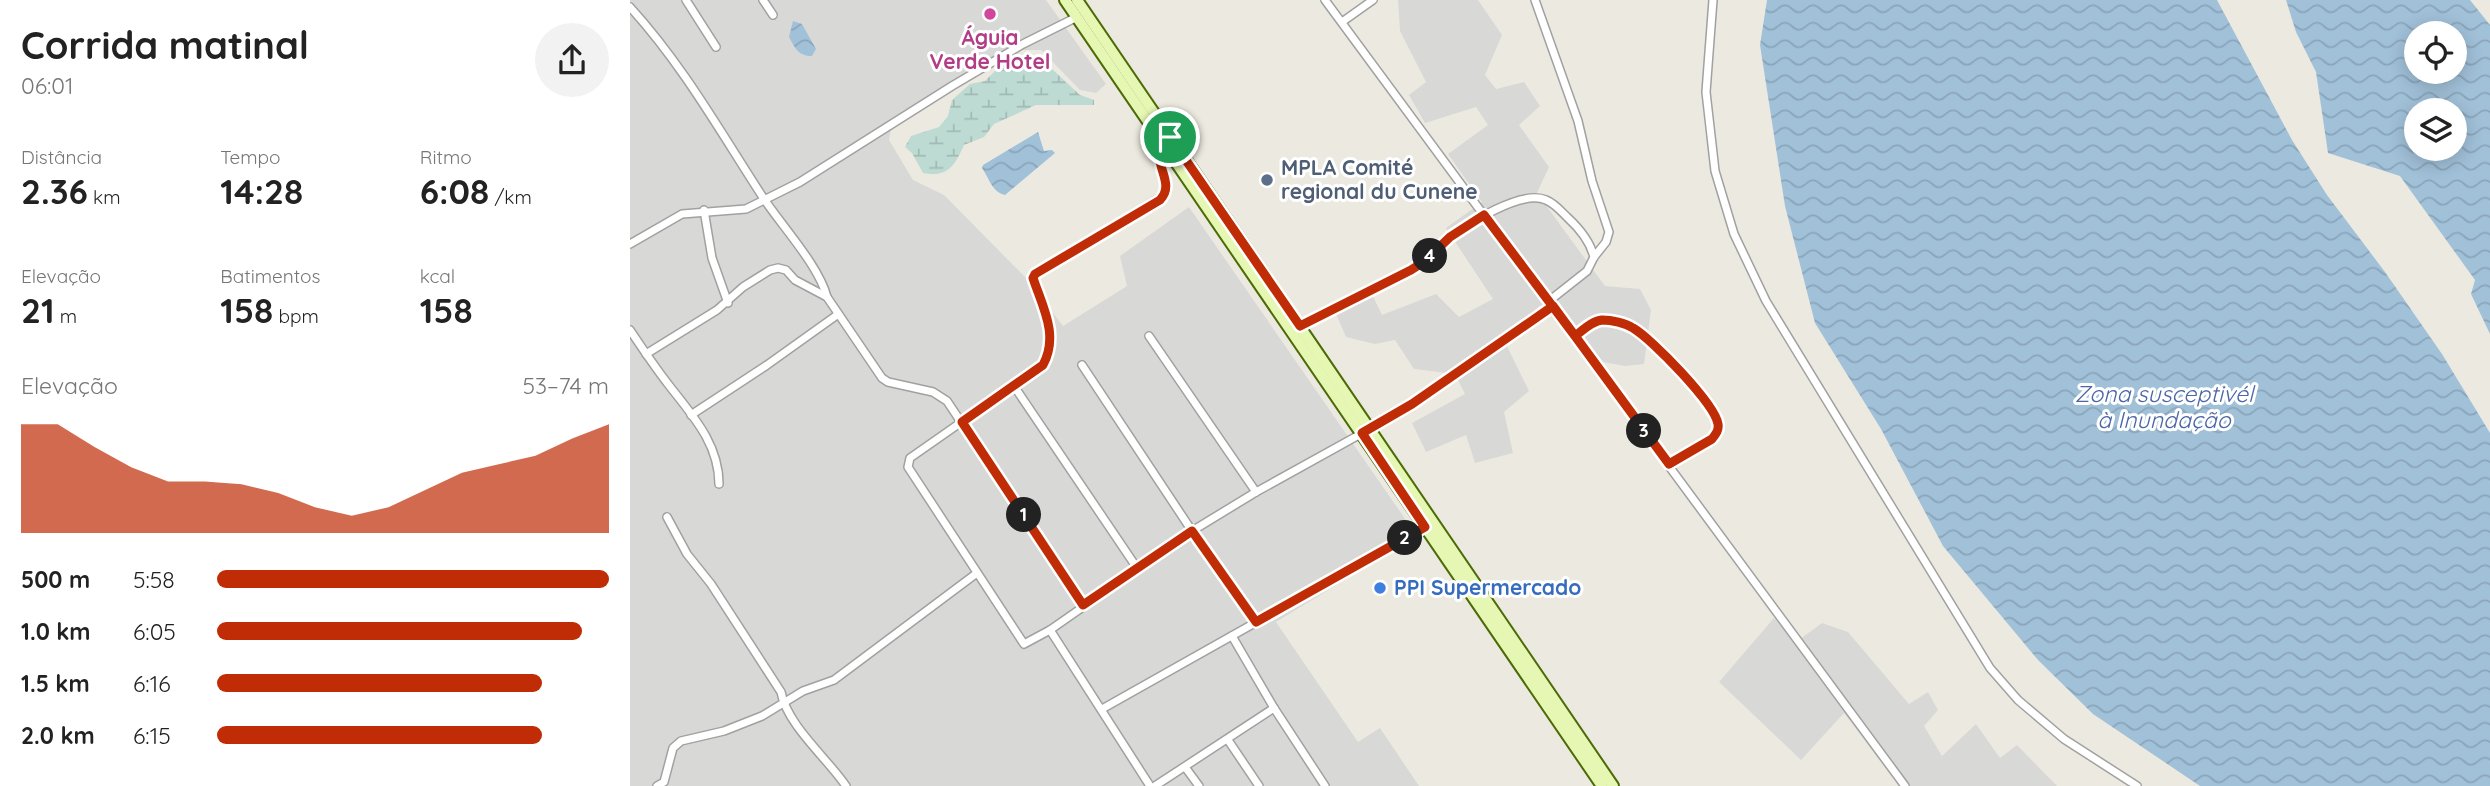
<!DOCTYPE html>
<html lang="pt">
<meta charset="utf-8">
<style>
body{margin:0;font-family:Quicksand,sans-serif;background:#f2f2f2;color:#222;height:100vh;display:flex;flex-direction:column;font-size:26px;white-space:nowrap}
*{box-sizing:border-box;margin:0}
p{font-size:23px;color:#767676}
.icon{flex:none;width:38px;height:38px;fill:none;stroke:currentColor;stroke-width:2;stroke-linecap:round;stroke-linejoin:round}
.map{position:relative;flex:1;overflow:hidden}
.details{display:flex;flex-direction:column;background:#fff;width:630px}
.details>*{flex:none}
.buttons{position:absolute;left:1774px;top:21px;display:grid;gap:14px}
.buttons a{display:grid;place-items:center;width:63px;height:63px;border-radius:50%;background:#fff;box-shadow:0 4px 18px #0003;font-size:35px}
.pin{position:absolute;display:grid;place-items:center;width:60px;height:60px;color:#fff;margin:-30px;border:4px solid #fff;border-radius:50%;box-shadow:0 2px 7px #0007}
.km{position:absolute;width:35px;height:35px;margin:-18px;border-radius:50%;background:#222;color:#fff;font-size:19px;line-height:35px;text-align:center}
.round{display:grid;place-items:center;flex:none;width:74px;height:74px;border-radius:37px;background:#f2f2f2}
.summary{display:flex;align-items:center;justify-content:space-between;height:119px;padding:0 21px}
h1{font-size:38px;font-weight:700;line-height:52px}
.stats{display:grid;grid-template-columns:repeat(3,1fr);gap:10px;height:119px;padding:7px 21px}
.stats div{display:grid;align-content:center}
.stats b{font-size:35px;font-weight:700}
.stats small{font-size:19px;font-weight:400}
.stats p{font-size:19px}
.chart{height:196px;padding:14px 21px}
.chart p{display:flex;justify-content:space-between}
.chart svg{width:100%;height:126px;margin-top:7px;fill:#bf2c05;opacity:.7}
ul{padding:0 21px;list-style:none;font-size:23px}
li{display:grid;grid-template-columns:112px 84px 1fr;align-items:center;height:52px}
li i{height:18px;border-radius:9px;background:#bf2c05}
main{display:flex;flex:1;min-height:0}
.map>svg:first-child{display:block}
</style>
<main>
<section class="details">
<div class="summary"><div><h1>Corrida matinal</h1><p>06:01</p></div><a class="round"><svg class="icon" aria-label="share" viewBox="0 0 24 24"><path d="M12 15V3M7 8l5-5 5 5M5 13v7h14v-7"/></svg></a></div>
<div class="stats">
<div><p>Distância</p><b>2.36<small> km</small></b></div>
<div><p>Tempo</p><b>14:28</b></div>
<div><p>Ritmo</p><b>6:08<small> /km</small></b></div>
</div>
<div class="stats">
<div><p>Elevação</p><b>21<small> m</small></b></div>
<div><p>Batimentos</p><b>158<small> bpm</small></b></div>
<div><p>kcal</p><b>158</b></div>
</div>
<div class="chart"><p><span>Elevação</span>53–74 m</p>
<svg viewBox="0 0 160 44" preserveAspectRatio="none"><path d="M0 44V6L10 6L20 14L30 21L40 26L50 26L60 27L70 30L80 35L90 38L100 35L110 29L120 23L130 20L140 17L150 11L160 6V44z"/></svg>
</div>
<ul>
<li><b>500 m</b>5:58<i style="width:100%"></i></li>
<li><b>1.0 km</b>6:05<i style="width:93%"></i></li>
<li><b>1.5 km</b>6:16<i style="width:83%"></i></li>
<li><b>2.0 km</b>6:15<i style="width:83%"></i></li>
</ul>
</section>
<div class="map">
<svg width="1860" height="786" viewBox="0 0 1860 786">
<defs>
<pattern id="wetland-marsh" width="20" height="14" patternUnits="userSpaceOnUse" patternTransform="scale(1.75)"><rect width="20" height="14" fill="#bddad3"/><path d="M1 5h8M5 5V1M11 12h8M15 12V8" fill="none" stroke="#a2bab5"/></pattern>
<pattern id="water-waves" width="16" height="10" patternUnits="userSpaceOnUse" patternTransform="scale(1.75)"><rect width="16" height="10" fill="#a1c1d9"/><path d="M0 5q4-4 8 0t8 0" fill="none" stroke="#8aa5ba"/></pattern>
</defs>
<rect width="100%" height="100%" fill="#eceae0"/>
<g fill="#d8d8d7">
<path d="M0 0H416L476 84 466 93 450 90 411 50H386L261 129 259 140 283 180 314 195 397 279 433 326 497 286 490 256 559 207 787 536 646 622 728 742 750 728 789 786H0Z"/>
<path d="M768 0H848L872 35 855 75 866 89 894 82 910 106 889 125 919 167 907 193 975 286 1010 289 1021 310 1014 364 995 366 957 359 911 305 873 338 899 391 874 412 883 453 845 463 836 435 796 452 782 423 835 394 825 374 784 369 765 340 745 344 716 337 703 307 741 292 752 315 806 294 829 317 863 299 816 228 852 202 818 154 858 125 846 107 795 123 779 95 796 82 770 31Z"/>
<path d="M1144 618 1166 642 1192 623 1218 632 1279 704 1298 692 1308 710 1294 726 1312 756 1346 724 1370 758 1387 745 1427 786H1269L1214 713 1171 760 1089 682Z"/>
</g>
<path fill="url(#wetland-marsh)" d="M382 54 409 57 450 95 464 100V105H406L364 124 354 137 334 145C325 165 318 178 293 173L282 153 275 147 281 136 309 127 318 116 322 100 340 84 355 81Z"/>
<g fill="url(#water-waves)" fill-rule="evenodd">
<path d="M1137 0H1587L1662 140 1697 195 1755 272 1812 354 1860 433V786H1570L1463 714 1408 660 1313 546 1251 429 1185 323 1155 206 1130 45Z"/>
<path d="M1656 0H1840L1860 25V334L1841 294 1845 280 1770 176 1698 153 1686 72 1666 32ZM1825 33V72H1787V33ZM1825 110V149H1787V110Z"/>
<path d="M163 21 172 24 186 49 182 56C168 56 165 48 159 37Z"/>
<path d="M408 132 414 151 422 150 425 153 375 195C362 192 359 178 352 168L353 165Z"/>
</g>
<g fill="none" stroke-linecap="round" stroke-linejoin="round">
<defs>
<g id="minor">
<path d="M56 0 86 47"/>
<path d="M133 0 143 15"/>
<path d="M695 0 1275 786"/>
<path d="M905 0 948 121 962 181 979 232 976 242 964 257 957 271 919 301"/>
<path d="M1083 0 1076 92 1085 171 1104 234 1136 301 1360 668 1388 700 1434 739 1507 786"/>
<path d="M0 7C53 65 91 133 134 199 152 226 189 266 197 297"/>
<path d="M712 22 743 0"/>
<path d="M534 142C522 167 540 173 534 195L405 274 403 278C413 308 429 335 413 365L280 458 278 467 394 644 420 630 562 531 626 492 774 410 923 306"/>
<path d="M74 210 82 258 98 303"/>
<path d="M0 244 52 214 116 209 170 182 322 86 393 44 447 17"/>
<path d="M670 326 781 270C795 261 805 249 818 239 837 224 892 189 916 200 924 203 931 211 937 217 949 228 960 241 964 257"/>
<path d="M0 330C12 348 24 366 38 384 61 414 89 443 89 484"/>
<path d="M519 336 626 492"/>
<path d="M945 336C953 331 962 321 972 320 983 320 995 323 1003 328 1023 340 1085 403 1088 424 1089 430 1086 434 1082 438L1039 464"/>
<path d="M16 354 87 310 113 287 140 270 148 268 156 270 165 280 197 297 252 378 258 382 303 392 317 401 453 605"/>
<path d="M452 365 562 531 626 622"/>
<path d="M384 386 507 568"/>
<path d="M61 415 137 365 207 315"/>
<path d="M37 517 57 554 81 584 151 692C157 725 197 758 216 786"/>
<path d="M420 630 520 786"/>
<path d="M602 636 644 708 695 786"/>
<path d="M472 709 795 527"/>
<path d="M598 740 629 786"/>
<path d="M555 767 569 786"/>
<path d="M27 786 34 782 43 748 51 741 94 731 132 716 173 691 204 680 347 573"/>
<path d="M525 786 644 708"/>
</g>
<g id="secondary">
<path d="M435 0 972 786"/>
<path d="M447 0 983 786"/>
</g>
</defs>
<use href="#minor" stroke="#a1a1a1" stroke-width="10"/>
<use href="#secondary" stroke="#4c6b07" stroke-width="14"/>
<use href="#minor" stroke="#fff" stroke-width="7"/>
<use href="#secondary" stroke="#e5f7b3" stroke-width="10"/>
</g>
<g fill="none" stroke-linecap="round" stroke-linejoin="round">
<defs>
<path id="route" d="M540 137C513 159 549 180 530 200L405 274 403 278C413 308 429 335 413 365L332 422 453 605 562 531 626 622 795 527 732 433 782 404 923 306 1039 464 1082 439C1086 434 1089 430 1088 424 1085 404 1022 339 1003 328 995 323 982 320 972 320 962 321 953 330 945 336L854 215 820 237 795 261 781 270 670 326 540 137"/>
</defs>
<use href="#route" stroke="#fff" stroke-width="14"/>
<use href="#route" stroke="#bf2c05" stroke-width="9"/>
</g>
<circle fill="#d1479c" stroke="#fff" stroke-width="2.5" cx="360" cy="14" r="7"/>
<circle fill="#5c6f8a" stroke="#fff" stroke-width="2.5" cx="637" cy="180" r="7"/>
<circle fill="#3f7fe0" stroke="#fff" stroke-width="2.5" cx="750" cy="588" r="7"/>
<g text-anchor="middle" stroke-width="6" stroke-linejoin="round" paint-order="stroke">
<g font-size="21" font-weight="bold" fill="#b23c85" stroke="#fff">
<text x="360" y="45">Águia<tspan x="360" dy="24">Verde Hotel</tspan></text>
</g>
<g font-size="21" font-weight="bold" fill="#4e5e75" stroke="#fff" text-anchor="start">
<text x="651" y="175">MPLA Comité<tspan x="651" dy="24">regional du Cunene</tspan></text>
</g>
<g font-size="21" font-weight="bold" fill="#366cbe" stroke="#fff" text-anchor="start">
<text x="764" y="595">PPI Supermercado</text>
</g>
<g font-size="23" font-style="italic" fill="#4b65a6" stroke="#fff">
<text x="1534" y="402">Zona susceptivél<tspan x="1534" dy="26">à Inundação</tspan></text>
</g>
</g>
</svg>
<div class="buttons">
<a><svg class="icon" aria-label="locate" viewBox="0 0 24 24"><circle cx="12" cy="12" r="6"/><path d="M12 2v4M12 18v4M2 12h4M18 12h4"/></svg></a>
<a><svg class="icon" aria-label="layers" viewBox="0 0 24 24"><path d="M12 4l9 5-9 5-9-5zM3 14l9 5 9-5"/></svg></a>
</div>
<div class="pin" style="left:540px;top:137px;background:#1e9e55"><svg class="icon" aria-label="arrive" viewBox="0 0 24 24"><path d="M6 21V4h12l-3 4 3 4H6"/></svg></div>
<b class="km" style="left:394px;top:515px">1</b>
<b class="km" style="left:775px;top:538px">2</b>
<b class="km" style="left:1014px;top:431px">3</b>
<b class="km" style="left:800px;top:256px">4</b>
</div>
</main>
